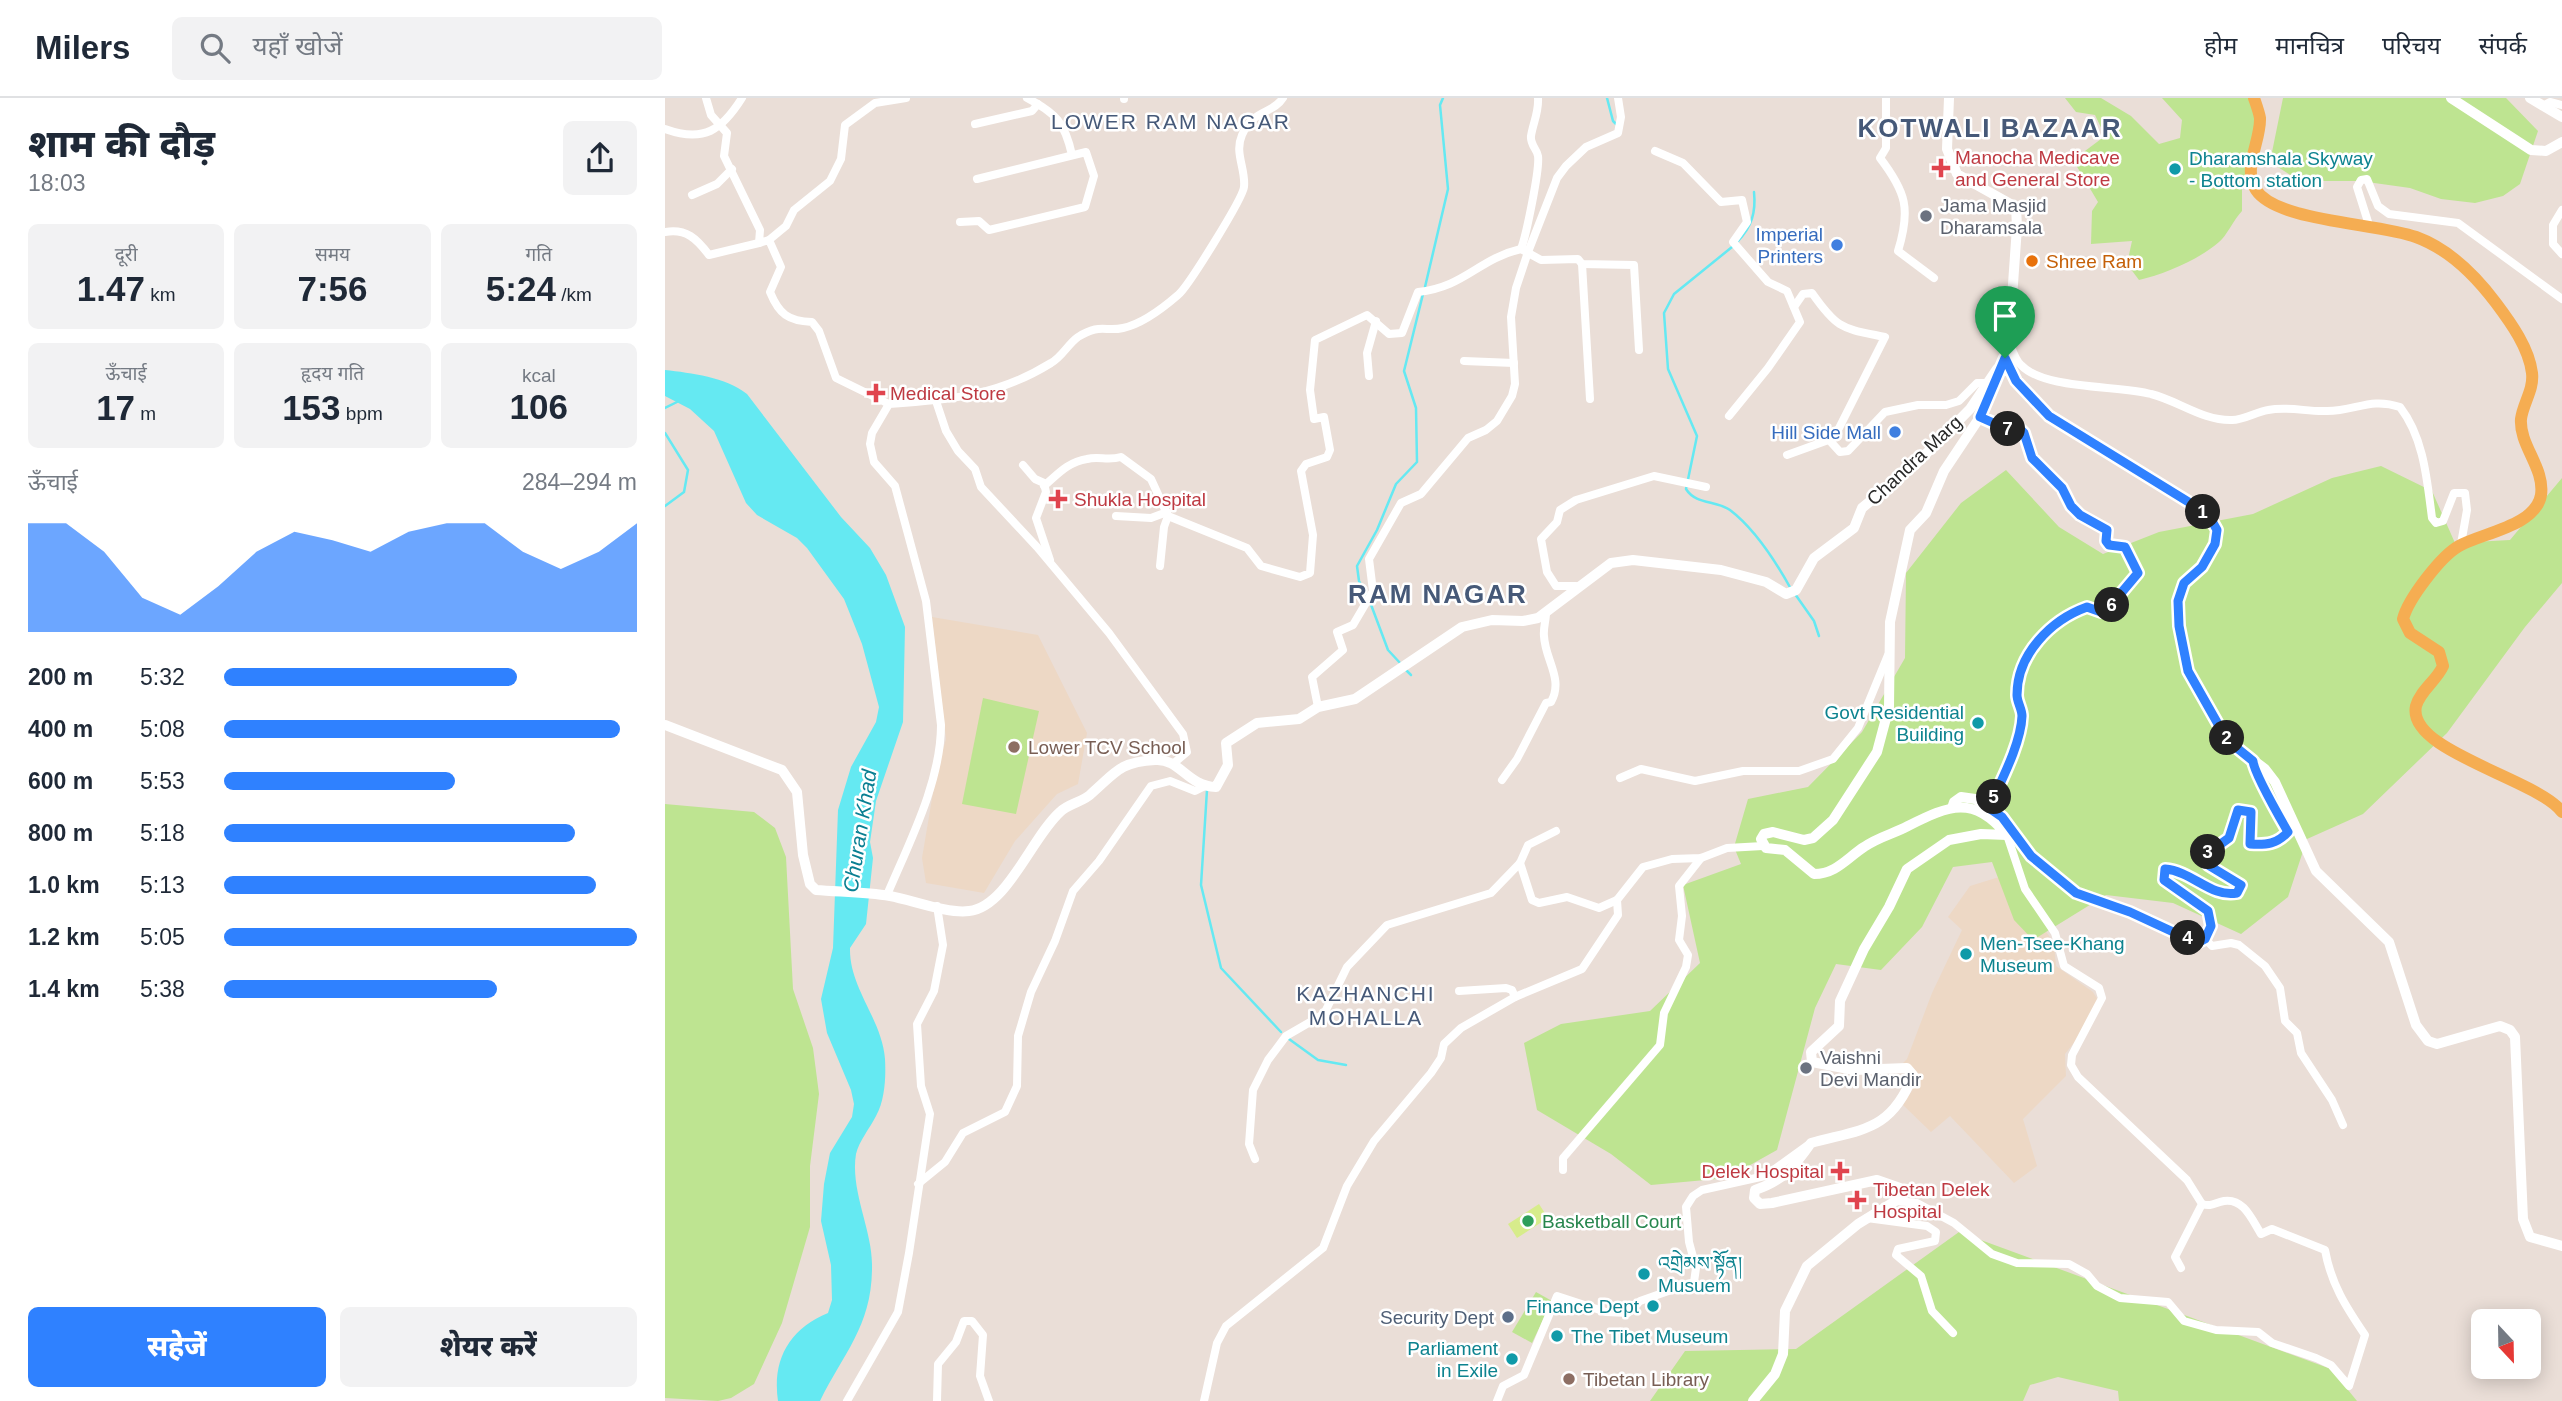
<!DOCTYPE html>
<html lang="hi">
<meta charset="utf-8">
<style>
body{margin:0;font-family:Arial,"Noto Sans Devanagari","Noto Serif Tibetan",sans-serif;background:#f2f2f3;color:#1f2937;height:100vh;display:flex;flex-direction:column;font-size:26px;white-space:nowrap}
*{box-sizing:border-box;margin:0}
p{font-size:23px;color:#747a83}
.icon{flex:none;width:38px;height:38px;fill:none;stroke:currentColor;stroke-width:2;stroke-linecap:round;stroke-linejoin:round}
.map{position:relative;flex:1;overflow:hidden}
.drawer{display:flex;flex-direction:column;background:#fff;width:665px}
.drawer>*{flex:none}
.needle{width:46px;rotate:158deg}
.buttons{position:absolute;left:1806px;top:1211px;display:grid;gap:14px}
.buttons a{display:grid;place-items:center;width:70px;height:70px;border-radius:10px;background:#fff;box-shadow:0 4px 18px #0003;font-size:35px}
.pin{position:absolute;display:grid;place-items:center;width:60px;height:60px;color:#fff;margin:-72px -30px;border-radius:50% 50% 50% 0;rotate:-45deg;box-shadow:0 0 7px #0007}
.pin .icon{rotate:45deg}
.km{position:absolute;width:35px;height:35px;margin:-18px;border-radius:50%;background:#222;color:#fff;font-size:19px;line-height:35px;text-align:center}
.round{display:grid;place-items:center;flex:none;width:74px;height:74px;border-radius:10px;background:#f2f2f3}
.headline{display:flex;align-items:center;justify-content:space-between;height:119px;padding:0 28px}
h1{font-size:38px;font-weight:800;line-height:52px}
.stats{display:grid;grid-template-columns:repeat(3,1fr);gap:10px;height:119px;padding:7px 28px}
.stats div{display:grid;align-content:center;border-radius:10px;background:#f2f2f3;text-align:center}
.stats b{font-size:35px;font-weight:800}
.stats small{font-size:19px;font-weight:400}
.stats p{font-size:19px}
.chart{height:196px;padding:14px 28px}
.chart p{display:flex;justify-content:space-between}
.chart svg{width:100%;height:126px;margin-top:7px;fill:#2f81ff;opacity:.7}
.cta{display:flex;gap:14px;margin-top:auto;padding:14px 28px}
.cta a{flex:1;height:80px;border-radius:10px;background:#2f81ff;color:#fff;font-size:28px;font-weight:800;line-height:80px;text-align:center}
.cta a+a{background:#f2f2f3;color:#1f2937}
ul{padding:0 28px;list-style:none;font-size:23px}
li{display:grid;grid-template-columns:112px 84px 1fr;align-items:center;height:52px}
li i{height:18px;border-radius:9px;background:#2f81ff}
header{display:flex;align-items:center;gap:42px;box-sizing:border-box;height:98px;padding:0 35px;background:#fff;border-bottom:2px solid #e0e1e3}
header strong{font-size:33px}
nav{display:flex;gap:38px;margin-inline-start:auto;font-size:24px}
.search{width:490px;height:63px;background:#f2f2f3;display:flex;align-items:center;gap:18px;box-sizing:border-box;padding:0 24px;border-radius:10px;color:#747a83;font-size:26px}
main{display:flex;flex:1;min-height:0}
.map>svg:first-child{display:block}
</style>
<header>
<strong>Milers</strong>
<div class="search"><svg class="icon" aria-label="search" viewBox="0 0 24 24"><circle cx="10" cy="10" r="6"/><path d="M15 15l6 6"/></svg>यहाँ खोजें</div>
<nav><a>होम</a><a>मानचित्र</a><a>परिचय</a><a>संपर्क</a></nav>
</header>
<main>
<section class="drawer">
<div class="headline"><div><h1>शाम की दौड़</h1><p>18:03</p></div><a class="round"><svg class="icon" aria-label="share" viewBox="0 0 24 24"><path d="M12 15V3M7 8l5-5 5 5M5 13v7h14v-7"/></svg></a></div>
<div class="stats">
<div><p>दूरी</p><b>1.47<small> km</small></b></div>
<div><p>समय</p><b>7:56</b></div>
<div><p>गति</p><b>5:24<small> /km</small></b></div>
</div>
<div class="stats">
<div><p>ऊँचाई</p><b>17<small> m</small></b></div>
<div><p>हृदय गति</p><b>153<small> bpm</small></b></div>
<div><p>kcal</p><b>106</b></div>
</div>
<div class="chart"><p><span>ऊँचाई</span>284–294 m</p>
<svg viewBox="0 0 160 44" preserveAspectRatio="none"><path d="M0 44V6L10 6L20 16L30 32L40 38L50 28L60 16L70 9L80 12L90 16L100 9L110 6L120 6L130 16L140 22L150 16L160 6V44z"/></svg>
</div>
<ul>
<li><b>200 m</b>5:32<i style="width:71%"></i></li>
<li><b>400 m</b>5:08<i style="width:96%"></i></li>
<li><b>600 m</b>5:53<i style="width:56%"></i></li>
<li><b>800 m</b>5:18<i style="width:85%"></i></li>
<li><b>1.0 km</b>5:13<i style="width:90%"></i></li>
<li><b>1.2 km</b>5:05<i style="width:100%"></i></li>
<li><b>1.4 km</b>5:38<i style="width:66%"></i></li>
</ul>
<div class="cta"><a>सहेजें</a><a>शेयर करें</a></div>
</section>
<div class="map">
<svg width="1897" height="1303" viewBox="0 0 1897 1303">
<rect width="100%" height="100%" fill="#eaded7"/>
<g fill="#edd8c5">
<path d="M267 519 373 537 422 635 413 686 392 696 350 743 319 795 261 785 257 760 271 677 281 641Z"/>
<path d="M1347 775 1364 809 1389 845 1391 868 1428 894 1437 909 1400 956 1401 978 1358 1021 1372 1068 1349 1085 1285 1018 1266 1034 1238 1007 1253 983 1248 972 1236 967 1242 961 1267 895 1297 832 1283 819 1305 788Z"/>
</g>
<g fill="#bee491">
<path d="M1400 0H1436L1466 18 1494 46 1515 40 1517 22 1497 0H1584L1594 32 1577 90V113C1569 121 1561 139 1554 144 1533 162 1500 176 1474 182L1462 166 1467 143 1426 146 1427 113 1433 104 1408 62 1440 38 1430 17 1411 14Z"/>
<path d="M1618 0H1841L1873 33 1855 86 1838 98 1810 105 1776 101 1745 90 1695 83H1635L1605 64Z"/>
<path d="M1716 368 1767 393 1790 445 1845 442 1897 380V485L1860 529 1782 635 1698 716 1642 741 1623 799 1576 836 1508 805 1441 797 1368 842 1349 822 1327 764 1288 769 1257 829 1216 872 1171 866 1150 910 1112 1052 1062 1080 986 1087 946 1056 872 1012 859 945 896 926 985 913 1035 865 1018 787 1076 766 1069 749 1083 701 1143 689 1197 634 1240 560 1241 475 1296 405 1341 372 1394 429 1438 456 1494 434 1588 416 1667 380Z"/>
<path d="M318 600 374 613 351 716 297 706Z"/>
<path d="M0 706 89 714 110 730 121 759 128 891 148 950 154 996 145 1068V1129L117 1225 89 1286 66 1300 53 1303 0 1300Z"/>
<path d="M1294 1134 1666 1271 1692 1303H1454L1453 1293 1393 1279 1365 1287 1358 1303H985L1020 1253 1131 1251Z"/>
<path d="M871 1194 887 1203 867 1245 847 1234Z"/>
</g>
<path fill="#d7ec8b" d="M874 1106 883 1120 852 1140 843 1126Z"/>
<path fill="#65e9f2" d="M0 272C26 275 61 279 82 296L176 419 205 450 221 477 240 529 238 624 211 703 205 744 208 760 201 826 185 850C184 890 217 921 220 961 221 979 220 1002 211 1018 205 1030 194 1043 191 1056 185 1092 207 1132 207 1166 208 1227 179 1254 155 1303H113C107 1262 124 1231 163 1215L167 1202 166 1167 156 1123 159 1086 165 1055 187 1019 189 1006 186 992 162 935 156 901 168 850 173 712 186 669 211 624 214 609 197 546 179 501 142 450 132 440 92 417 81 405 49 333 25 311 0 298Z"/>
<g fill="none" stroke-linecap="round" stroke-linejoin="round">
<g stroke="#65e9f2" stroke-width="2.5">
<path d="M942 0 948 23 951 26"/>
<path d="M1072 144C1087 129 1091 114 1089 94"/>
<path d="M1067 149 1009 196 999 215 1003 271 1032 338 1021 391C1031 407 1051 402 1065 412 1090 431 1111 464 1126 491"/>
<path d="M760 189 783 91 775 7 778 0"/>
<path d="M0 310 12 304"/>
<path d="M0 335 23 372 19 394 0 408"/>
<path d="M1130 496 1149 523 1154 538"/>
<path d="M702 498 694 483 692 468 712 432 731 386 752 364 751 310 739 273 758 196"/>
<path d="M705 504 723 552 736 566"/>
<path d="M740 571 746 577"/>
<path d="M542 692 536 787 556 870 616 934"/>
<path d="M624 941 653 962 681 967"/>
</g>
<g stroke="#fff" stroke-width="8">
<path d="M41 0 46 17 62 35 59 58 95 132 94 145 104 142 116 169 105 194C114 216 123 223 147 224L154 233 171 280 224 306"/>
<path d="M362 0C391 15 400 25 407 57"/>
<path d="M1221 0V50L1215 60C1241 94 1246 111 1233 153L1269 180"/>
<path d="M459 1V0"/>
<path d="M1878 8 1885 4 1897 7"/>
<path d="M310 26 367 13 373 6"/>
<path d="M0 31C39 45 57 32 77 0"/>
<path d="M990 53 1018 65 1056 104 1077 102 1082 124 1068 144 1103 184 1122 193 1135 224 1103 270 1064 318"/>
<path d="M27 97 52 86 67 71"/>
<path d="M1897 112 1888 127V146L1897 156"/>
<path d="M295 124 314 123 324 132 420 109 429 78 421 54 312 81"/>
<path d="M1704 127 1692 89 1696 82 1702 81 1713 108 1724 116 1793 125 1897 201"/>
<path d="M0 134C21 130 32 141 44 157L94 145"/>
<path d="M104 142 121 128 129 112 165 83 176 61 180 27 210 5 241 0"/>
<path d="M856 151C861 138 875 71 873 58 872 51 865 47 866 38 868 25 874 14 873 0"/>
<path d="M917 166 925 301"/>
<path d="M1344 243C1347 251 1350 262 1356 267 1379 292 1454 287 1486 296 1514 303 1538 323 1567 322 1579 322 1591 314 1603 312 1624 308 1642 314 1662 313 1691 313 1705 299 1735 309 1759 340 1762 382 1767 420L1771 425 1778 423 1789 395H1800L1802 412 1796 446"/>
<path d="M799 263 849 265"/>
<path d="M704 278 702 255 711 223"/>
<path d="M271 303 281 333 293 353 310 371 316 389 372 449 444 535 518 636 522 654 509 665"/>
<path d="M1315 319 1341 331 1353 329 1359 335 1368 360 1397 390 1407 408 1415 417 1442 432 1441 443 1443 447 1460 449 1473 475 1441 513 1435 514 1422 509C1386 522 1352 556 1352 597 1352 604 1357 611 1357 618 1356 646 1335 685 1324 710"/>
<path d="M1165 343 1175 354 1183 353 1220 314 1253 307H1281L1294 303 1312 285H1321"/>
<path d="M1122 357 1169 340 1220 239C1177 230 1173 232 1147 195L1138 196 1129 209"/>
<path d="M358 367 370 381 379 385 381 394 371 420 385 462"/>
<path d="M379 388C393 376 403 364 422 361 434 358 443 363 456 359L486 381 503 418 582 450 596 468 635 479 645 475 648 437 636 373 641 366 662 359 665 352 659 319 649 321 645 292 650 242 702 217 724 236 737 235 753 194C800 189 813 161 856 151L876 162 913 161 917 166 969 167 974 252"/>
<path d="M451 418 486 420 502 414"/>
<path d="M495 468 499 429 503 418"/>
<path d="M911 488H891L882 474 876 441 892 424 895 412 911 402 989 378 1041 389"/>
<path d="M653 609 647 579 678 552 672 534 688 527 708 493 704 461 736 405 756 396 803 340 821 332 832 323 847 298 850 286 846 219 851 190 863 154 892 80 901 68 921 49 953 35 956 19 953 0"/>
<path d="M955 680 976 671 1030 683 1078 673H1134L1168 661 1193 630 1223 557"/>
<path d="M837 682 852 661 881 605 886 604C899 581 880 562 879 538 878 531 881 522 881 515"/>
<path d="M1342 737 1360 791 1390 835 1399 868 1434 890 1437 900 1407 957 1406 967 1413 979 1522 1082 1537 1106 1510 1159 1516 1170"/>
<path d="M855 765 867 802 874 805 902 799 934 810 952 802"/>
<path d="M222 797C244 745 276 684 276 627L261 503 230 388 209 364 205 346 207 335 224 306C284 302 333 298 386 265 397 259 403 246 413 239 435 225 440 234 458 230 477 226 498 210 513 197 523 189 578 100 579 89 581 71 569 55 577 37 588 11 608 16 618 0"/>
<path d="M1540 841 1547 848 1566 845 1574 847 1600 868 1615 890 1620 923 1632 935 1636 955 1667 1002 1678 1027"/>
<path d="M794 893 841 890 847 892 850 899"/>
<path d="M590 1061 584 1046 588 992 603 962 621 938 659 916 682 869 722 827 826 795 855 765 863 747 891 733"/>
<path d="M898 1072V1060L995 947 999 915 1021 869 1023 857 1014 842 1017 818 1014 788 1036 760"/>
<path d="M253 1086 280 1064 298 1035 340 1014 352 988 353 938 366 894 390 843 408 793 434 763 486 688 505 683 530 693 540 688"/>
<path d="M1232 1103 1252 1105 1289 1125 1327 1156 1352 1165 1404 1166 1422 1176 1432 1188 1455 1200 1503 1204 1519 1223 1551 1232 1593 1234 1607 1245 1651 1260 1666 1267 1684 1288 1700 1237C1681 1209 1666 1186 1660 1152L1607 1131 1596 1136C1587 1122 1579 1100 1559 1103 1549 1105 1547 1109 1537 1106"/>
<path d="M1202 1120 1262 1128 1271 1134 1270 1143 1233 1151 1231 1157 1256 1178 1267 1213 1288 1235"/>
<path d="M182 1303 233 1214 244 1155 265 1016 256 988 252 926 269 893 278 847 272 808"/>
<path d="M272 1303 273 1266 291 1244 299 1223H307L318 1237 315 1278 324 1303"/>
<path d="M539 1303 552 1245 561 1228 658 1150 682 1088 709 1043 766 975 776 960 779 946 796 930 850 899 917 871 953 817 952 802 978 769 1007 761 1036 760 1062 750 1098 748"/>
<path d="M832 1303 838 1288 859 1277 892 1198 941 1214 963 1215 975 1203 1029 1184 1031 1170 1024 1144 1021 1109 1028 1098 1037 1092 1100 1078 1143 1047"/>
</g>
<g stroke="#fff" stroke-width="10">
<path d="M1786 0 1866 52 1881 53 1897 44"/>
<path d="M1865 0 1897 19"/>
<path d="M1340 260 1351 283 1384 318 1543 416 1552 431 1550 446 1537 469 1519 486 1513 503 1514 529 1523 573 1562 642 1600 671 1610 684 1651 773 1724 844 1751 927 1763 943 1772 946 1835 928 1845 932 1850 939 1858 1121 1865 1139 1897 1148"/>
<path d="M0 627 117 672 132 694 138 757 145 786 151 792C176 794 201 794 225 798 247 802 283 816 304 813 342 809 367 739 395 714 404 705 419 704 427 695 451 674 455 664 490 662 515 660 522 688 551 689L563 667 561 645 592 625 634 621 653 609 690 601 797 529 827 522 858 523 873 520 946 465 968 462 1056 472 1101 484 1121 496 1131 492 1149 460 1189 430 1197 410 1251 366 1305 311 1332 271"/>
<path d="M1287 710 1289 704 1296 699 1310 701 1325 711"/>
<path d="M1342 726 1366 758 1411 795 1465 814 1532 845 1540 841 1546 829 1543 813 1499 781 1500 771C1527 773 1546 800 1572 795L1576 787 1543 767 1539 758 1564 741 1573 712 1586 714 1585 745C1602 747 1611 746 1623 734 1615 720 1588 675 1588 663"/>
<path d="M1088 1303 1110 1276 1118 1256 1120 1213 1142 1168 1193 1126 1237 1099 1235 1090 1212 1082 1107 1105 1095 1106 1089 1100 1090 1092C1118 1083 1130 1068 1146 1045 1196 1031 1226 1034 1248 977L1242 970 1189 972 1147 964 1146 954 1174 928 1175 903 1199 851 1224 809 1242 771 1284 742 1316 736 1342 737C1308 697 1285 707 1243 728 1228 736 1213 739 1199 749 1182 760 1171 776 1149 776L1120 752 1101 750 1096 741 1099 736 1108 734 1139 742 1148 740 1168 722 1212 654 1224 609 1225 524 1245 432 1261 415 1279 373 1315 319 1334 278 1344 243 1352 129 1351 109 1292 76 1282 51 1284 0"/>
</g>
<path stroke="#f5ad52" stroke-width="12" d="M1589 0C1591 6 1594 14 1595 20 1596 43 1577 71 1591 92 1612 124 1713 125 1751 139 1784 151 1810 177 1831 205 1846 225 1864 250 1867 275 1869 292 1858 305 1856 321 1854 347 1880 370 1876 397 1871 428 1817 435 1794 448 1776 458 1743 501 1738 521L1745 535 1774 554 1778 568C1772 582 1755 593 1751 608 1741 653 1873 681 1897 714"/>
</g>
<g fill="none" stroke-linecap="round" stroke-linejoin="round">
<defs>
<path id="route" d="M1340 260 1351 283 1384 318 1543 416 1552 432 1550 446 1537 469 1519 485 1513 503 1514 528 1523 573 1562 642 1588 663C1589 675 1615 720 1623 734 1612 746 1602 747 1585 746L1586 714 1573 712 1564 740 1539 758 1543 767 1576 787 1572 795C1546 800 1527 773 1500 771L1499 782 1543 813 1546 828 1540 841 1532 845 1465 814 1411 795 1366 758 1337 719 1324 710C1335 685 1356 646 1357 618 1357 611 1352 604 1352 597 1352 556 1386 522 1422 509L1436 514 1441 513 1473 475 1460 449 1444 447 1441 443 1442 432 1415 417 1406 408 1397 390 1367 360 1359 335 1353 329 1342 331 1315 319Z"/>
</defs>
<use href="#route" stroke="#fff" stroke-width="14"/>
<use href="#route" stroke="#2f81ff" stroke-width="9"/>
</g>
<g fill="#e0444e" stroke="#fff" stroke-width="2.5">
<path d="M1272.5 59.5h7v7h7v7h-7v7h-7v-7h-7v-7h7z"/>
<path d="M207.5 284.5h7v7h7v7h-7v7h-7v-7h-7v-7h7z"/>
<path d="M389.5 390.5h7v7h7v7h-7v7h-7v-7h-7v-7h7z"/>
<path d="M1171.5 1062.5h7v7h7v7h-7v7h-7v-7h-7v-7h7z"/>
<path d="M1188.5 1091.5h7v7h7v7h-7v7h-7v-7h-7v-7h7z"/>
</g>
<g fill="#0f9aa8" stroke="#fff" stroke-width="2.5">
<circle cx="1510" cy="71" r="7"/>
<circle cx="1313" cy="625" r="7"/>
<circle cx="1301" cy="856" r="7"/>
<circle cx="979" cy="1176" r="7"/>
<circle cx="988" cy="1208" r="7"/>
<circle cx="892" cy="1238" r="7"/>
<circle cx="847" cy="1261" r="7"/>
</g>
<g fill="#6b7280" stroke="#fff" stroke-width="2.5">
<circle cx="1261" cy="118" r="7"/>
<circle cx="1141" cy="970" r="7"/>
</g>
<g fill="#3f7fe0" stroke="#fff" stroke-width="2.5">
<circle cx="1172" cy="147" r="7"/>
<circle cx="1230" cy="334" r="7"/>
</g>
<circle fill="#e8710a" stroke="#fff" stroke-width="2.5" cx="1367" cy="163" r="7"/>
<g fill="#8d6e63" stroke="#fff" stroke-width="2.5">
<circle cx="349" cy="649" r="7"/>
<circle cx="904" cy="1281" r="7"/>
</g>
<circle fill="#2e9e5b" stroke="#fff" stroke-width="2.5" cx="863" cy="1123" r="7"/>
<circle fill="#5c6f8a" stroke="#fff" stroke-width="2.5" cx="843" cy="1219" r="7"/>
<g text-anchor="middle" stroke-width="5" stroke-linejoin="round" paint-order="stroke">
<g font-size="19" fill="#be3a42" stroke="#fff" text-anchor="start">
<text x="1290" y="66">Manocha Medicave<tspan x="1290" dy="22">and General Store</tspan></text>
<text x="225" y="302">Medical Store</text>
<text x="409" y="408">Shukla Hospital</text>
<text x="1159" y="1080" text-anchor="end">Delek Hospital</text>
<text x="1208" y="1098">Tibetan Delek<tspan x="1208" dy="22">Hospital</tspan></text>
</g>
<g font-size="19" fill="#0d838f" stroke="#fff" text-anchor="start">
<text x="1524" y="67">Dharamshala Skyway<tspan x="1524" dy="22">- Bottom station</tspan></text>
<text x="1299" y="621" text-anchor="end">Govt Residential<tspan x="1299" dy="22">Building</tspan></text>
<text x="1315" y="852">Men-Tsee-Khang<tspan x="1315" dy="22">Museum</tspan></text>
<text x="993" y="1172">འགྲེམས་སྟོན།<tspan x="993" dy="22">Musuem</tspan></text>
<text x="974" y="1215" text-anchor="end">Finance Dept</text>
<text x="906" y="1245">The Tibet Museum</text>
<text x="833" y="1257" text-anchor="end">Parliament<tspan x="833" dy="22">in Exile</tspan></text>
</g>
<g font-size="19" fill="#5b616d" stroke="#fff" text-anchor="start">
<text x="1275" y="114">Jama Masjid<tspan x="1275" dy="22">Dharamsala</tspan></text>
<text x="1155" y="966">Vaishni<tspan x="1155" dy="22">Devi Mandir</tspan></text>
</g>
<g font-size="19" fill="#366cbe" stroke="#fff" text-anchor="end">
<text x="1158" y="143">Imperial<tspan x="1158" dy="22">Printers</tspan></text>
<text x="1216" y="341">Hill Side Mall</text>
</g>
<g font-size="19" fill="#c56008" stroke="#fff" text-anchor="start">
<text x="1381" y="170">Shree Ram</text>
</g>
<g font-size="19" fill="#272727" stroke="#fff">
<text transform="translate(1249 362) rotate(-43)" y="7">Chandra Marg</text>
</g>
<g font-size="19" fill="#785e54" stroke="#fff" text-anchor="start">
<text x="363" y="656">Lower TCV School</text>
<text x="918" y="1288">Tibetan Library</text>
</g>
<g font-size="19" fill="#27864d" stroke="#fff" text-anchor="start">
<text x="877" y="1130">Basketball Court</text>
</g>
<g font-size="19" fill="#4e5e75" stroke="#fff" text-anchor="end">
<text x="829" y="1226">Security Dept</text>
</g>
<g font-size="21" letter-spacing="2" fill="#465978" stroke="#fff">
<text x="506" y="31">LOWER RAM NAGAR</text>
<text x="701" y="903">KAZHANCHI<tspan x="701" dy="24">MOHALLA</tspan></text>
</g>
<g font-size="21" font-style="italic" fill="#097f92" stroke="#fff">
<text transform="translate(195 733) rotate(-81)" y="7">Churan Khad</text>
</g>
<g font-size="26" font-weight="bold" letter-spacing="2" fill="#465978" stroke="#fff">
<text x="1325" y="39">KOTWALI BAZAAR</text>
<text x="773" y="505">RAM NAGAR</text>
</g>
</g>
</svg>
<div class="buttons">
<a><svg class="needle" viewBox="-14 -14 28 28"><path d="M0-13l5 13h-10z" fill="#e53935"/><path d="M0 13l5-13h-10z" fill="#747a83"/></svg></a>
</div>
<div class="pin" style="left:1340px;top:260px;background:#1e9e55"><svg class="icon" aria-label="arrive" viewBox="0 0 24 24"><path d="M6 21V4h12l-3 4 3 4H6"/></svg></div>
<b class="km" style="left:1538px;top:414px">1</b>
<b class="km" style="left:1562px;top:640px">2</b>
<b class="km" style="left:1543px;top:754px">3</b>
<b class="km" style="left:1523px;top:840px">4</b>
<b class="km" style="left:1329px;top:699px">5</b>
<b class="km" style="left:1447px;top:507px">6</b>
<b class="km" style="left:1343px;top:331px">7</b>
</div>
</main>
